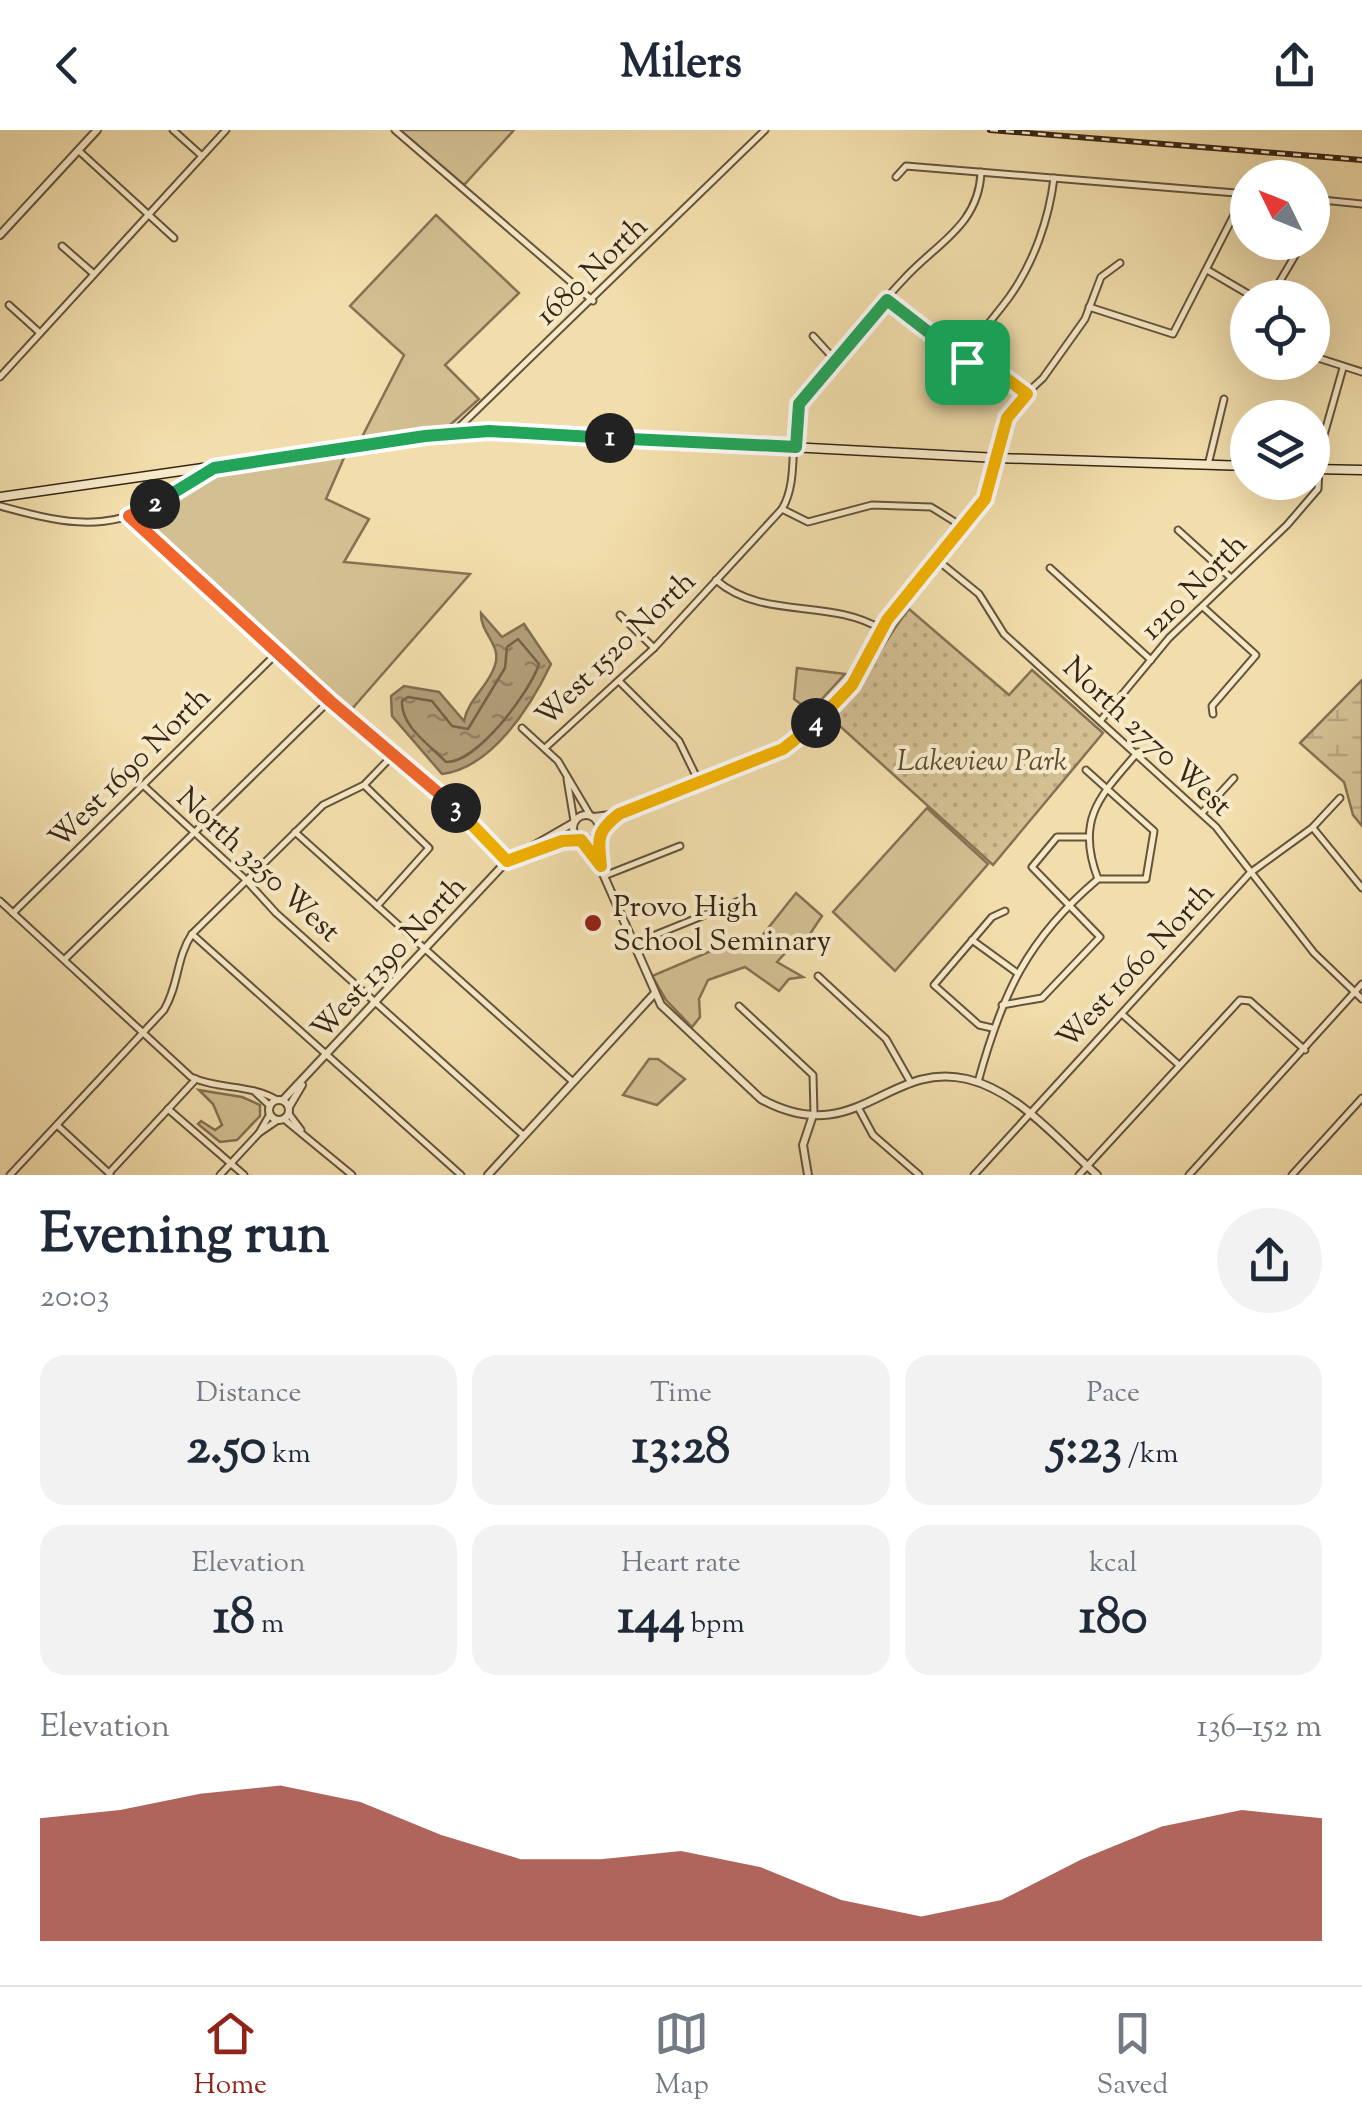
<!DOCTYPE html>
<meta charset="utf-8">
<style>
body{margin:0;font-family:"Sorts Mill Goudy",serif;background:#f2f2f3;color:#1f2937;height:100vh;display:flex;flex-direction:column;font-size:38px;white-space:nowrap}
*{box-sizing:border-box;margin:0}
p{font-size:32px;color:#747a83}
.icon{flex:none;width:55px;height:55px;fill:none;stroke:currentColor;stroke-width:2;stroke-linecap:round;stroke-linejoin:round}
.map{position:relative;height:1045px;overflow:hidden}
.side{display:flex;flex-direction:column;background:#fff;flex:1}
.side>*{flex:none}
.needle{width:65px;rotate:313deg}
.fabs{position:absolute;left:1230px;top:30px;display:grid;gap:20px}
.fabs a{display:grid;place-items:center;width:100px;height:100px;border-radius:50%;background:#fff;box-shadow:0 10px 40px #0002;font-size:50px}
.pin{position:absolute;display:grid;place-items:center;width:85px;height:85px;color:#fff;margin:-42px;border-radius:20px;box-shadow:0 5px 15px #0006}
.km{position:absolute;width:50px;height:50px;margin:-25px;border-radius:50%;background:#222;color:#fff;font-size:28px;line-height:50px;text-align:center}
.round{display:grid;place-items:center;flex:none;width:105px;height:105px;border-radius:52px;background:#f2f2f3}
.head{display:flex;align-items:center;justify-content:space-between;height:170px;padding:0 40px}
h1{font-size:55px;font-weight:700;line-height:75px}
.figures{display:grid;grid-template-columns:repeat(3,1fr);gap:15px;height:170px;padding:10px 40px}
.figures div{display:grid;align-content:center;border-radius:25px;background:#f2f2f3;text-align:center}
.figures b{font-size:50px;font-weight:700}
.figures small{font-size:28px;font-weight:400}
.figures p{font-size:28px}
.chart{height:280px;padding:20px 40px}
.chart p{display:flex;justify-content:space-between}
.chart svg{width:100%;height:180px;margin-top:10px;fill:#8f2418;opacity:.7}
header{display:flex;justify-content:space-between;align-items:center;height:130px;padding:0 40px;background:#fff;font-size:45px;font-weight:700}
.menu{display:flex;justify-content:space-around;align-items:center;height:140px;border-top:2px solid #e0e1e3;background:#fff;font-size:28px;color:#747a83}
.menu a{display:grid;justify-items:center;gap:5px}
.menu .selected{color:#8f2418}
.map>svg:first-child{display:block}
</style>
<header><svg class="icon" aria-label="back" viewBox="0 0 24 24"><path d="M15 5l-7 7 7 7"/></svg>Milers<svg class="icon" aria-label="share" viewBox="0 0 24 24"><path d="M12 15V3M7 8l5-5 5 5M5 13v7h14v-7"/></svg></header>
<div class="map">
<svg width="1362" height="1045" viewBox="0 0 1362 1045">
<defs>
<pattern id="wetland-marsh" width="20" height="14" patternUnits="userSpaceOnUse" patternTransform="scale(2.5)"><rect width="20" height="14" fill="#d2bf92"/><path d="M1 5h8M5 5V1M11 12h8M15 12V8" fill="none" stroke="#b5a47d"/></pattern>
<pattern id="park-dots" width="8" height="8" patternUnits="userSpaceOnUse" patternTransform="scale(2.5)"><rect width="8" height="8" fill="#d2bf92"/><path d="M2 2h.1M6 6h.1" fill="none" stroke="#b5a47d" stroke-width="1.8" stroke-linecap="round"/></pattern>
<pattern id="water-ripples" width="26" height="14" patternUnits="userSpaceOnUse" patternTransform="scale(2.5)"><rect width="26" height="14" fill="#b29f79"/><path d="M2 4q2-2 4 0t4 0M15 11q2-2 4 0t4 0" fill="none" stroke="#928162"/></pattern>
</defs>
<rect width="100%" height="100%" fill="#f2deac"/>
<filter id="stains"><feTurbulence type="fractalNoise" baseFrequency=".002" numOctaves="4"/><feColorMatrix values="0 0 0 0 .2 0 0 0 0 .09 0 0 0 0 .02 0 0 0 .5 -.17"/></filter>
<radialGradient id="worn" r=".72"><stop offset=".6" stop-color="#630" stop-opacity="0"/><stop offset="1" stop-color="#630" stop-opacity=".3"/></radialGradient>
<g fill="#d2bf92" stroke="#847254" stroke-width="2.5">
<path d="M400 0H514L464 55Z"/>
<path d="M436 85 519 163 445 235 479 269 449 296 362 307 404 225 350 176Z"/>
<path d="M347 321 326 369 369 389 344 432 470 444 351 580 147 398 143 388 146 381 215 341Z"/>
<path d="M797 538 845 544 807 585 806 578 794 569Z"/>
<path d="M927 678 988 734 895 841 833 782Z"/>
<path d="M796 763 822 786 806 810 801 806 777 832 803 847 789 849 779 861 745 837 708 850 699 869 700 887 692 897 666 870 652 846 732 812 761 807Z"/>
<path d="M649 929H658L685 949 657 975 623 965Z"/>
<path d="M199 960 242 967 260 975V986L237 1010 220 1012 198 994 201 991 215 1000 222 995 213 974Z"/>
</g>
<path fill="url(#wetland-marsh)" stroke="#847254" stroke-width="2.5" d="M1362 550V696L1353 685 1344 652 1300 613Z"/>
<path fill="url(#park-dots)" stroke="#847254" stroke-width="2.5" d="M909 479 1009 565 1032 540 1103 603 993 735 831 588C864 556 880 515 909 479Z"/>
<path fill="url(#water-ripples)" stroke="#806e51" stroke-width="2.5" d="M481 483 502 507 524 494 551 534C531 576 492 638 442 644L392 586 391 566 404 556 439 562 464 591C468 569 489 556 495 535 502 515 480 503 481 483Z"/>
<g fill="none" stroke-linecap="round" stroke-linejoin="round">
<path stroke="#746247" stroke-width="2.5" d="M518 509 539 534C530 562 477 633 446 632 429 614 401 597 402 571L408 567 432 571 452 596 468 599 505 538 507 517Z"/>
<defs>
<g id="minor">
<path d="M173 0 202 26"/>
<path d="M395 0 593 171"/>
<path d="M78 20 174 108"/>
<path d="M896 47 906 36 1248 64"/>
<path d="M1312 69 1362 74"/>
<path d="M1312 87 1315 70"/>
<path d="M62 116 94 144"/>
<path d="M1209 141 1255 168"/>
<path d="M1270 168 1303 112"/>
<path d="M887 170 949 222 1003 246 1027 264"/>
<path d="M9 175 40 203"/>
<path d="M1089 177 1173 204 1234 85 1237 63"/>
<path d="M813 206 836 231"/>
<path d="M1312 226 1362 242"/>
<path d="M967 232C976 204 993 190 1010 166 1034 132 1049 89 1054 48"/>
<path d="M0 247 226 0"/>
<path d="M453 303 765 0"/>
<path d="M998 328 1013 276 1043 248 1085 189 1101 147 1120 133"/>
<path d="M1208 335 1224 269"/>
<path d="M0 376C52 390 101 404 151 376 172 365 190 350 211 339"/>
<path d="M782 379 808 392 872 375 931 377 963 397"/>
<path d="M129 387 329 571 474 693 507 731"/>
<path d="M1178 400 1231 448"/>
<path d="M936 429 979 464 1004 504 1216 697 1314 823 1362 869"/>
<path d="M1050 438 1151 530"/>
<path d="M716 450C762 490 830 468 881 499"/>
<path d="M1203 477 1256 525 1212 576 1213 584"/>
<path d="M620 485 654 518"/>
<path d="M619 551 679 611 699 652"/>
<path d="M1101 590 1169 508 1287 395 1318 359 1320 319 1343 238"/>
<path d="M522 598 558 631 590 685"/>
<path d="M545 618 654 518 782 379C803 344 783 291 808 261 839 224 870 185 903 150 935 114 979 96 981 42"/>
<path d="M567 649 574 691"/>
<path d="M143 655 245 749 276 783 523 1005"/>
<path d="M365 656 429 718 377 776"/>
<path d="M1202 683 1234 648"/>
<path d="M1313 698 1362 758"/>
<path d="M295 702 572 951"/>
<path d="M604 746 680 716"/>
<path d="M1098 749C1075 689 1100 666 1138 622"/>
<path d="M0 771 191 947C219 960 251 954 277 970"/>
<path d="M13 783 277 523"/>
<path d="M192 804 461 1045"/>
<path d="M972 810 1016 842"/>
<path d="M633 814 739 771"/>
<path d="M65 829 329 571"/>
<path d="M818 846 886 909 911 953"/>
<path d="M1002 875 1042 868 1100 807 1032 737 1057 707H1087"/>
<path d="M739 876 813 945 814 984"/>
<path d="M1122 884 1179 935"/>
<path d="M992 898 979 895 934 855 992 787 1005 781"/>
<path d="M978 952C1002 864 1027 809 1098 749H1146L1154 701 1086 640"/>
<path d="M254 961 270 976"/>
<path d="M168 979 244 1045"/>
<path d="M859 979 873 1005 919 1045"/>
<path d="M289 984 301 1000"/>
<path d="M284 989 352 1045"/>
<path d="M57 995 110 1044"/>
<path d="M259 1003 270 984"/>
<path d="M109 1043 196 949"/>
<path d="M10 1045 164 880C179 855 176 828 192 804L323 675 364 655 394 624"/>
<path d="M220 1045 259 1003 278 990"/>
<path d="M974 1045 1250 743 1312 698 1340 668"/>
<path d="M1079 1045 1240 870 1250 871 1305 920"/>
<path d="M1189 1045 1362 854"/>
<path d="M1292 1045 1362 968"/>
</g>
<g id="tertiary">
<path d="M0 105 97 0"/>
<circle cx="586" cy="698" r="13"/>
<path d="M594 687 618 684"/>
<path d="M600 698 619 684 783 619 813 596 851 555 881 499 985 369 998 328"/>
<path d="M597 706 604 746 661 875 761 969C856 1021 888 930 967 949 1018 961 1059 1011 1097 1045"/>
<path d="M585 711 600 736"/>
<path d="M508 730 577 710"/>
<circle cx="279" cy="980" r="10"/>
<path d="M283 970 507 731 573 693"/>
<path d="M289 977 302 955"/>
<path d="M488 1045 654 864"/>
<path d="M808 1045 803 1015 813 985"/>
</g>
<g id="secondary">
<path d="M1312 339 1362 340"/>
<path d="M0 367 425 306 489 301 998 328 1248 336"/>
</g>
</defs>
<use href="#minor" stroke="#65533b" stroke-width="9"/>
<use href="#tertiary" stroke="#65533b" stroke-width="10"/>
<use href="#secondary" stroke="#362515" stroke-width="11"/>
<use href="#minor" stroke="#f7eac9" stroke-width="5"/>
<use href="#tertiary" stroke="#f7eac9" stroke-width="6"/>
<use href="#secondary" stroke="#f7eac9" stroke-width="8"/>
<defs>
<path id="rail" d="M990 0 1362 30"/>
</defs>
<use href="#rail" stroke="#362515" stroke-width="6"/>
<use href="#rail" stroke="#f7eac9" stroke-width="2.5" stroke-dasharray="8" stroke-linecap="butt"/>
</g>
<g fill="none" stroke-linecap="round" stroke-linejoin="round">
<defs>
<path id="split-1" d="M610 308 796 317 799 274 887 170 967 232"/>
<path id="split-2" d="M155 374 214 338 425 306 489 301 610 308"/>
<path id="split-3" d="M155 374 129 386 330 571 456 678"/>
<path id="split-4" d="M456 678 507 731 562 711 581 710 601 736C598 708 596 702 619 684L783 619 816 593"/>
<path id="split-5" d="M816 593 852 555 887 490 985 369 1007 288 1027 264 1003 246 967 232"/>
</defs>
<use href="#split-1" stroke="#fff" stroke-width="20"/>
<use href="#split-2" stroke="#fff" stroke-width="20"/>
<use href="#split-3" stroke="#fff" stroke-width="20"/>
<use href="#split-4" stroke="#fff" stroke-width="20"/>
<use href="#split-5" stroke="#fff" stroke-width="20"/>
<use href="#split-1" stroke="#22a559" stroke-width="12"/>
<use href="#split-2" stroke="#22a559" stroke-width="12"/>
<use href="#split-3" stroke="#f0652b" stroke-width="12"/>
<use href="#split-4" stroke="#f5b400" stroke-width="12"/>
<use href="#split-5" stroke="#f5b400" stroke-width="12"/>
</g>
<circle fill="#8f2418" stroke="#f7eac9" stroke-width="4" cx="593" cy="793" r="10"/>
<g text-anchor="middle" stroke-width="8" stroke-linejoin="round" paint-order="stroke">
<g font-size="30" fill="#362515" stroke="#f7eac9">
<text transform="translate(591 140) rotate(-44)" y="10">1680 North</text>
<text transform="translate(1193 456) rotate(-45)" y="10">1210 North</text>
<text transform="translate(615 518) rotate(-44)" y="10">West 1520 North</text>
<text transform="translate(1148 606) rotate(43)" y="10">North 2770 West</text>
<text transform="translate(129 637) rotate(-45)" y="10">West 1690 North</text>
<text transform="translate(259 734) rotate(43)" y="10">North 3250 West</text>
<text transform="translate(388 827) rotate(-47)" y="10">West 1390 North</text>
<text transform="translate(1135 835) rotate(-47)" y="10">West 1060 North</text>
</g>
<g font-size="30" font-style="italic" fill="#5d4c34" stroke="#f7eac9">
<text x="982" y="640">Lakeview Park</text>
</g>
<g font-size="30" fill="#362515" stroke="#f7eac9" text-anchor="start">
<text x="613" y="786">Provo High<tspan x="613" dy="34">School Seminary</tspan></text>
</g>
</g>
<rect width="100%" height="100%" filter="url(#stains)"/>
<rect width="100%" height="100%" fill="url(#worn)"/>
</svg>
<div class="fabs">
<a><svg class="needle" viewBox="-14 -14 28 28"><path d="M0-13l5 13h-10z" fill="#e53935"/><path d="M0 13l5-13h-10z" fill="#747a83"/></svg></a>
<a><svg class="icon" aria-label="locate" viewBox="0 0 24 24"><circle cx="12" cy="12" r="6"/><path d="M12 2v4M12 18v4M2 12h4M18 12h4"/></svg></a>
<a><svg class="icon" aria-label="layers" viewBox="0 0 24 24"><path d="M12 4l9 5-9 5-9-5zM3 14l9 5 9-5"/></svg></a>
</div>
<div class="pin" style="left:967px;top:232px;background:#1e9e55"><svg class="icon" aria-label="arrive" viewBox="0 0 24 24"><path d="M6 21V4h12l-3 4 3 4H6"/></svg></div>
<b class="km" style="left:610px;top:308px">1</b>
<b class="km" style="left:155px;top:374px">2</b>
<b class="km" style="left:456px;top:678px">3</b>
<b class="km" style="left:816px;top:593px">4</b>
</div>
<section class="side">
<div class="head"><div><h1>Evening run</h1><p>20:03</p></div><a class="round"><svg class="icon" aria-label="share" viewBox="0 0 24 24"><path d="M12 15V3M7 8l5-5 5 5M5 13v7h14v-7"/></svg></a></div>
<div class="figures">
<div><p>Distance</p><b>2.50<small> km</small></b></div>
<div><p>Time</p><b>13:28</b></div>
<div><p>Pace</p><b>5:23<small> /km</small></b></div>
</div>
<div class="figures">
<div><p>Elevation</p><b>18<small> m</small></b></div>
<div><p>Heart rate</p><b>144<small> bpm</small></b></div>
<div><p>kcal</p><b>180</b></div>
</div>
<div class="chart"><p><span>Elevation</span>136–152 m</p>
<svg viewBox="0 0 160 44" preserveAspectRatio="none"><path d="M0 44V14L10 12L20 8L30 6L40 10L50 18L60 24L70 24L80 22L90 26L100 34L110 38L120 34L130 24L140 16L150 12L160 14V44z"/></svg>
</div>
</section>
<nav class="menu">
<a class="selected"><svg class="icon" aria-label="home" viewBox="0 0 24 24"><path d="M3 11l9-7 9 7M6 9v11h12V9"/></svg>Home</a>
<a><svg class="icon" aria-label="map" viewBox="0 0 24 24"><path d="M3 6l6-2 6 2 6-2v14l-6 2-6-2-6 2zM9 4v14M15 6v14"/></svg>Map</a>
<a><svg class="icon" aria-label="saved" viewBox="0 0 24 24"><path d="M7 4h10v16l-5-4-5 4z"/></svg>Saved</a>
</nav>
